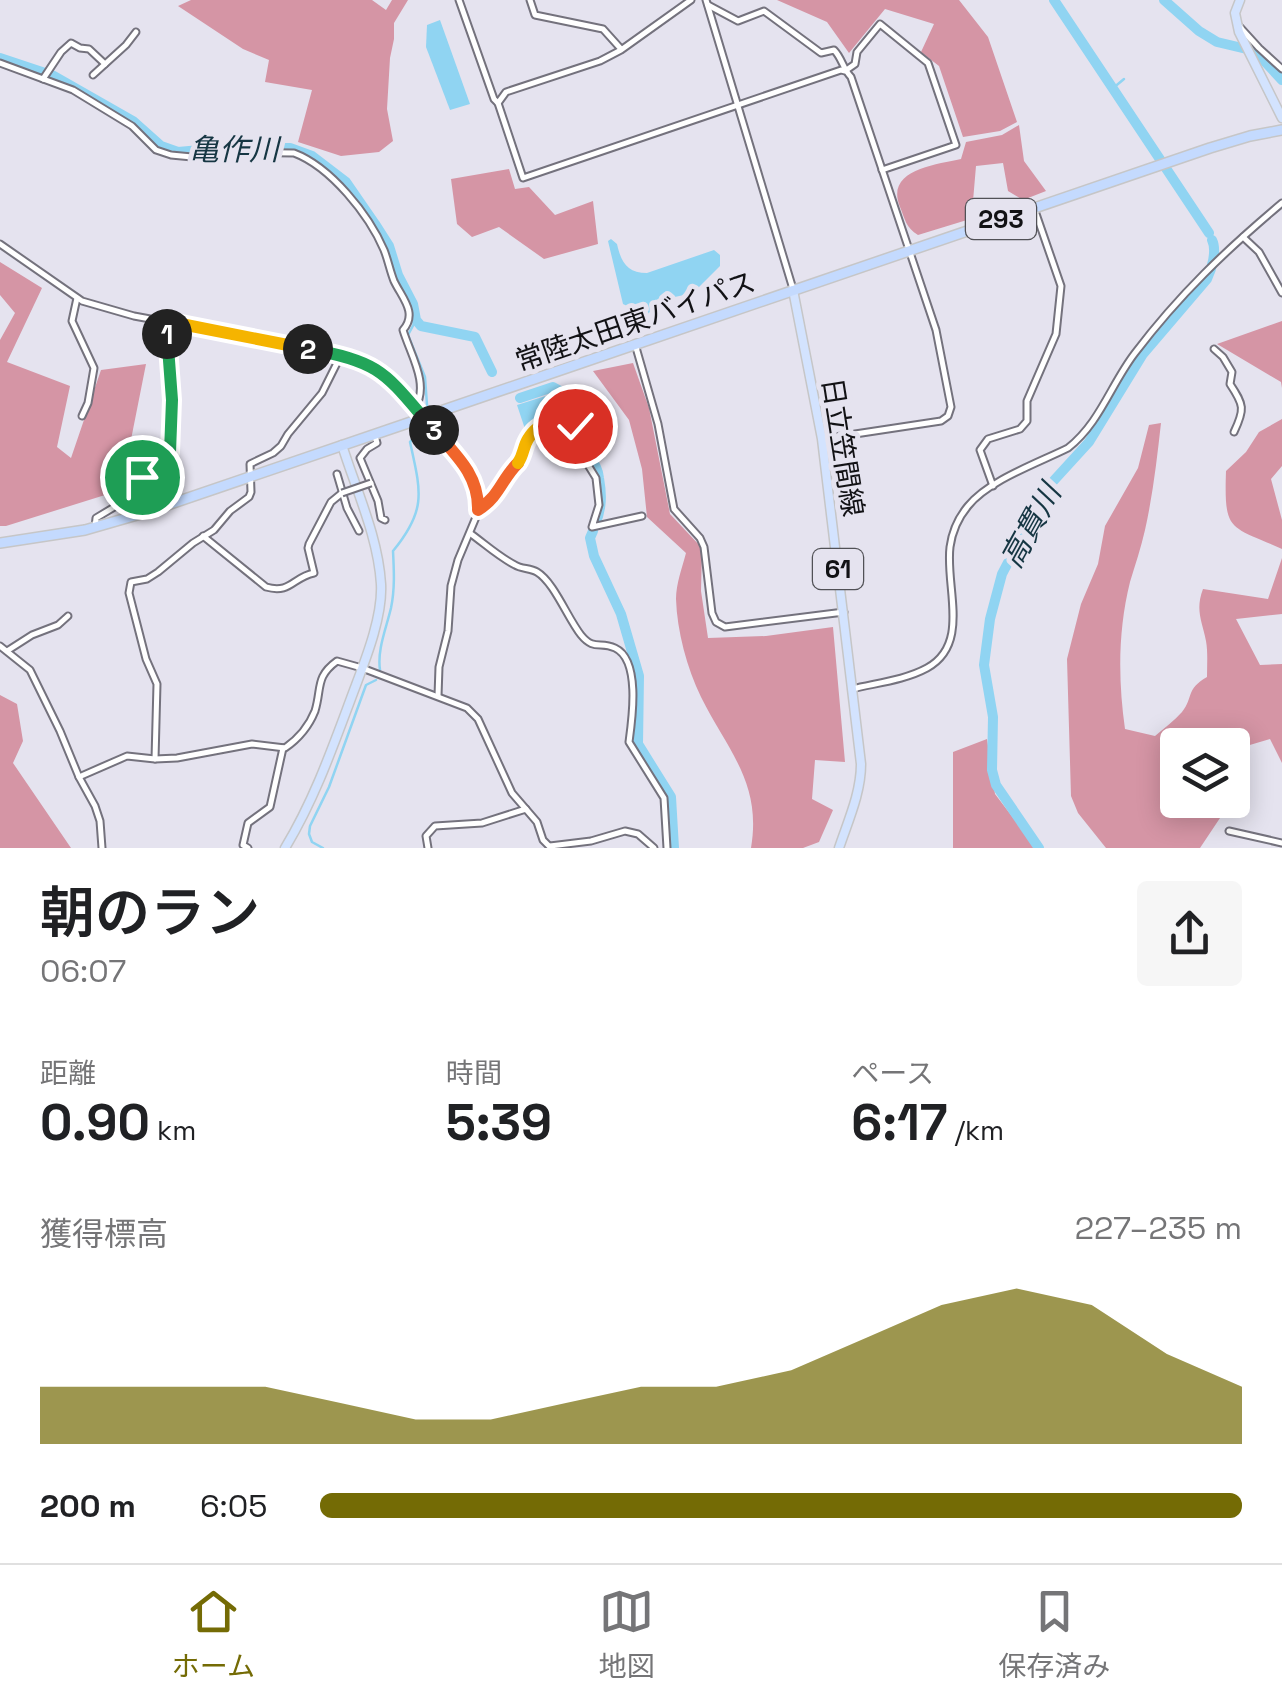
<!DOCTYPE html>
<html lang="ja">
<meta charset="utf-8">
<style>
body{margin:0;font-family:"Space Grotesk","Noto Sans JP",sans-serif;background:#f6f6f6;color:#202124;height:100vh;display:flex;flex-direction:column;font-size:38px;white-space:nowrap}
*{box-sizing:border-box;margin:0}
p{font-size:32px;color:#757577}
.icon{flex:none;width:55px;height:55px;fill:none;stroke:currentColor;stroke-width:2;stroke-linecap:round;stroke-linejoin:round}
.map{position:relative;height:848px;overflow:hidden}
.sheet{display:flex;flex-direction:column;background:#fff;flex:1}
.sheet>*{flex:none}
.buttons{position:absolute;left:1160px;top:728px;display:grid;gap:20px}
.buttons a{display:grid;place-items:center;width:90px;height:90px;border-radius:10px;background:#fff;box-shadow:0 5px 25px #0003;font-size:50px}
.pin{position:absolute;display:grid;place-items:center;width:85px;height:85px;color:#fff;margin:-42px;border:5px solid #fff;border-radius:50%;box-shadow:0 2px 10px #0007}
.km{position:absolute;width:50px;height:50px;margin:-25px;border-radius:50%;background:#222;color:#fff;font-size:28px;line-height:50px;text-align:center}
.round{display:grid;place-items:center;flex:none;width:105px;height:105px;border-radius:10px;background:#f6f6f6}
.summary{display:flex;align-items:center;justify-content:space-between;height:170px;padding:0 40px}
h1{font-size:55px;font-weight:600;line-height:75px}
.figures{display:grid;grid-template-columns:repeat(3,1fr);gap:15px;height:170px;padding:10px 40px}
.figures div{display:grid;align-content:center}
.figures b{font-size:50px;font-weight:600}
.figures small{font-size:28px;font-weight:400}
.figures p{font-size:28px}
.chart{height:280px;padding:20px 40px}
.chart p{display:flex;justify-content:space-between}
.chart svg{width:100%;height:180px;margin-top:10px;fill:#746b05;opacity:.7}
ul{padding:0 40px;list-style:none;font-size:32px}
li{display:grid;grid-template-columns:160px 120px 1fr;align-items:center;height:75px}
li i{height:25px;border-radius:12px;background:#746b05}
.tabs{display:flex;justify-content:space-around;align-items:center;height:140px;border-top:2px solid #e0e0e0;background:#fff;font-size:28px;color:#757577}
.tabs a{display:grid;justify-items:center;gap:5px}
.tabs .selected{color:#746b05}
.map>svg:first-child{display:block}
</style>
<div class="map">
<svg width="1282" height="848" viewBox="0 0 1282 848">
<rect width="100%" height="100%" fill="#e5e3ef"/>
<g fill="#d595a5">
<path d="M191 0H372L386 10 392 0H408L394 23V39L390 58 387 109 393 141 379 152 341 156 298 142 312 90 265 82 269 60 243 49 178 6Z"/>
<path d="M777 0H959L988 37 1017 122 1000 131 963 137 939 66 921 52 934 24 885 9 849 53 827 22Z"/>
<path d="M1019 125 1024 161 1046 191 1023 200 1008 191 1003 163 976 166 973 201 980 216 918 235C906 228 905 219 900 207 885 170 934 165 961 159L966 142 1002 135Z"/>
<path d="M509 169 515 189 529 187 555 215 593 201 598 244 544 259 499 227 472 237 457 224 451 179Z"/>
<path d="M0 262 42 288 7 362 70 386 57 447 71 458 101 370 146 364 121 490 6 526H0V340L15 313 0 295Z"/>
<path d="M1282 321V388L1281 382 1217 344Z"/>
<path d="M633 363 649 408 670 514 702 548 701 591 708 638 766 636 833 627 845 762 815 760 812 799 833 810 819 842 803 848H751C762 783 728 751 701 697 687 668 677 631 676 599 676 584 682 568 686 553L647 517 642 469 629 420 593 371Z"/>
<path d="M1282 419V466L1271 479 1282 520V549C1229 525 1224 533 1226 471L1246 452 1259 432Z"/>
<path d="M1161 423C1157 459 1153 494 1145 530 1141 548 1135 565 1130 582 1118 630 1118 680 1125 729L1155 736C1164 728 1174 721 1182 712 1194 697 1185 690 1207 677 1207 665 1208 652 1206 641 1202 621 1195 610 1203 589L1268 599 1282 558V614L1236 619 1260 665 1282 664V763L1270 739 1233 750 1232 745H1178V800H1232L1200 848H1106L1078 813 1071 796 1067 659 1081 604 1098 564 1105 526 1138 468 1149 425Z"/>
<path d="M0 695 17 704 23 741 13 763 71 848H0Z"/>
<path d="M987 739 995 794 1036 848H953V752Z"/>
</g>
<g fill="#90d4f2">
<path d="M440 20 470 104 450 110 426 47 427 25Z"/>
<path d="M611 239 617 244C621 262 627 273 647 273L714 250 720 255V266L693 293 661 300 647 315 644 314 623 304 608 241Z"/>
<path d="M552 394 563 400 565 406 549 412 525 429 517 405Z"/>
</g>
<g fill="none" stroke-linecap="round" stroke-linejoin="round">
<g stroke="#90d4f2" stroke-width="2.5">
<path d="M1112 89 1124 79"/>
<path d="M416 320 408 335 425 377 427 405"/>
<path d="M380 670C377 650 386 629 391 608 395 589 394 570 393 551 427 510 421 492 410 442L421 431 420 429"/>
<path d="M323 848 312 842 309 834 310 826 329 787 366 685 376 680"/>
</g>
<g stroke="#90d4f2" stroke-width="10">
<path d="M1054 0 1209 233"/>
<path d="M1164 0 1199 31 1217 42 1255 51 1282 80"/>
<path d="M0 58 54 76 133 121 161 146 178 152 223 148H290L312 156 346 182 375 224 389 246 398 275 413 304 416 320 421 326 475 337 492 372"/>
<path d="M520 398 553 387C578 398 574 428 585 449 590 459 598 466 599 478 602 495 602 508 595 525"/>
<path d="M593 531 590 538 594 556 621 614 639 676 638 744 671 797 674 848"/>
<path d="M1039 848 996 785 992 770 993 717 984 665 990 619 1002 574 1047 488 1089 442 1143 354 1207 279C1212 269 1217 250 1212 240"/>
</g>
<defs>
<g id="minor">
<path d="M459 0 494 99 498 103 523 178 841 70 845 71 855 64 857 52 880 24 928 63 956 145 882 170"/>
<path d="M530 0 535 15 603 29 621 49"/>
<path d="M708 5 738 21 764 11 821 53 834 50C842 58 843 69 851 77L936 330 951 407 948 416 941 421 822 439"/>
<path d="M1238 25 1259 48 1282 69"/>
<path d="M0 63 73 90 132 126 156 150 171 155 192 157 222 152 294 153C331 167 369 215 384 250 388 260 390 271 394 281 402 298 418 313 403 330 410 354 430 384 415 408"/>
<path d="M93 75 126 45 136 32"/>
<path d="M43 79 61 52 71 43 80 48 89 49 105 64"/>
<path d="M498 103 506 92 600 61 621 50 691 0"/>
<path d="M1243 237 1259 252 1282 293"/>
<path d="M0 244 82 301 134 316 335 353"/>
<path d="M77 298 72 321 94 368 88 403 82 416"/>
<path d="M635 344 658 424 674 509 700 538 704 547 712 613 716 622 725 627 844 612"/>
<path d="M1214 349 1223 357 1232 372 1230 384C1244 405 1245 409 1234 432"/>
<path d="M375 436 377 443 367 449 360 458 378 501 381 518 385 520"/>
<path d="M337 474 347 508 359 531"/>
<path d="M993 486 980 450 988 439 1020 429 1027 421V401L1056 334 1061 286 1034 208"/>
<path d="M479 510C500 496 499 484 513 467 518 461 520 462 524 455 528 446 523 449 527 440 538 420 557 420 575 426L583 457 596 478 599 505 592 527 642 516"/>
<path d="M95 527 96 518 126 500 142 477 167 459 170 452 172 400 166 321"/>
<path d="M471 534C485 544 499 557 515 565 521 569 530 568 537 572 554 582 568 619 581 635 594 651 600 641 615 648 641 660 632 720 629 742L664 798 667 848"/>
<path d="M203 536 266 587C291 594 293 577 314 573L308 548 309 544 331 502 342 493"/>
<path d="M0 646 30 670 60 731 79 777 95 806 100 821 102 848"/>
<path d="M7 651 32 635 58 625 68 616"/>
<path d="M852 689C876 683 905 680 927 668 971 644 945 587 950 547 952 532 958 518 968 506 989 480 1038 463 1068 448 1100 423 1111 384 1135 353 1179 295 1226 250 1282 203"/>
<path d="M155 759 157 684 146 659 129 593 131 582 147 579 158 572 193 543 214 530 230 511 249 497 251 492 250 464 273 453 281 446 288 434 322 393 341 355"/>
<path d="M79 777 127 756 155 759 177 758 252 744 285 748C298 739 309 726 315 711 322 688 315 677 337 661L362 668 467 708 478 719 512 793 537 822 543 840 551 848"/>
<path d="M1229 831 1282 843"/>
<path d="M550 846 591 841 625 831 638 834 654 848"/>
<path d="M248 848 243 845 248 823 270 807 283 748"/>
<path d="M428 848 426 836 435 826 482 823 526 809"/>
</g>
<g id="tertiary">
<path d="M706 0 793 289"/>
<path d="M335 353 360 360 382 372 467 467 477 490 479 510 458 560 451 586 448 631 439 667 438 696"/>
</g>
<g id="primary">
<path d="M1240 0 1235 13 1239 32 1282 118"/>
<path d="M793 290 822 439 861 764C861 793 848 821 839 848"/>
<path d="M285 848C313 802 331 752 350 701 362 668 383 620 381 584 378 536 356 490 342 445"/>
</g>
<g id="trunk">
<path d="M435 413 1210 148 1250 136 1282 130"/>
<path d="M0 543 85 530 144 513 411 422"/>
</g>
</defs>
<use href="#minor" stroke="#74727d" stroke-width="9"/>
<use href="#tertiary" stroke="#74727d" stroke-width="9"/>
<use href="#primary" stroke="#c6c6c7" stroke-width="11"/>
<use href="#trunk" stroke="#c6c6c7" stroke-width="12"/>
<use href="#minor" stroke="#fff" stroke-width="5"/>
<use href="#tertiary" stroke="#fff" stroke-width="5"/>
<use href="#primary" stroke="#d3e3fe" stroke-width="8"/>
<use href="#trunk" stroke="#c4dafe" stroke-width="9"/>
<defs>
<path id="minor-bridge" d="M342 493 371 483"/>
<path id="trunk-bridge" d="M411 422 435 413"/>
</defs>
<use href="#minor-bridge" stroke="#74727d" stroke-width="9" stroke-linecap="butt"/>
<use href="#trunk-bridge" stroke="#c6c6c7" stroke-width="12" stroke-linecap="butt"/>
<use href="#minor-bridge" stroke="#fff" stroke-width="5"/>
<use href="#trunk-bridge" stroke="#c4dafe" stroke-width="9"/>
</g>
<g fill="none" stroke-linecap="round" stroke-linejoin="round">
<defs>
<path id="split-1" d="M142 477 168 459 170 452 172 400 167 334"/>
<path id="split-2" d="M167 334 166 321 308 349"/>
<path id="split-3" d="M308 349C383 361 387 376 434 430"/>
<path id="split-4" d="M434 430C456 455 479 475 478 510 500 496 502 478 518 463"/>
<path id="split-5" d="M518 463C524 454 523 447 528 439 540 419 556 421 575 426"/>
</defs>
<use href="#split-1" stroke="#fff" stroke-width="20"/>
<use href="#split-2" stroke="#fff" stroke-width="20"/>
<use href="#split-3" stroke="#fff" stroke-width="20"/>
<use href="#split-4" stroke="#fff" stroke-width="20"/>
<use href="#split-5" stroke="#fff" stroke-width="20"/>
<use href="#split-1" stroke="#22a559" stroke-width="12"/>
<use href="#split-2" stroke="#f5b400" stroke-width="12"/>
<use href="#split-3" stroke="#22a559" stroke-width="12"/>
<use href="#split-4" stroke="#f0652b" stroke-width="12"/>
<use href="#split-5" stroke="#f5b400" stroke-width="12"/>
</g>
<g text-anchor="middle" stroke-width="10" stroke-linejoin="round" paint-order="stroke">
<g fill="#e5e3ef" stroke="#515156" stroke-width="2.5">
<rect x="966" y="199" width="70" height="40" rx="8"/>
<rect x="813" y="549" width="50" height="40" rx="8"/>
</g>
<g font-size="25" font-weight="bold" fill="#121215">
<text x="1001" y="228">293</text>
<text x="838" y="578">61</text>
</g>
<g font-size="28" fill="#121215" stroke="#e5e3ef">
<text transform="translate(635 321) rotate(-19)" y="10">常陸太田東バイパス</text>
<text transform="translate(843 447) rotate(81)" y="10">日立笠間線</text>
</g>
<g font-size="30" font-style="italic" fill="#163643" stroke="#e5e3ef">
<text x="234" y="160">亀作川</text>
<text transform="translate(1031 526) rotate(-61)" y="10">高貫川</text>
</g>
</g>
</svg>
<div class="buttons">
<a><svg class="icon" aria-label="layers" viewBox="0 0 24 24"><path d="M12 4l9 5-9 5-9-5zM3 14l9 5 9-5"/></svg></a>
</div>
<div class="pin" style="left:142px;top:477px;background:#1e9e55"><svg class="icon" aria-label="arrive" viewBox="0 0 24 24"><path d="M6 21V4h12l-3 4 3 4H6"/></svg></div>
<div class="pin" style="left:575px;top:426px;background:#d93025"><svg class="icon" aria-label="check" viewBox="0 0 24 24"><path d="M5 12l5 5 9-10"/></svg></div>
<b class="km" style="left:167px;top:334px">1</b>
<b class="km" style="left:308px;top:349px">2</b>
<b class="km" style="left:434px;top:430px">3</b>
</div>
<section class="sheet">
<div class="summary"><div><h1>朝のラン</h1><p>06:07</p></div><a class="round"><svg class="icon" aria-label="share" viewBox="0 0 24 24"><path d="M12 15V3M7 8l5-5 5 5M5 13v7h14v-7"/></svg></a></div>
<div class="figures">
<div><p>距離</p><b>0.90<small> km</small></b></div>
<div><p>時間</p><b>5:39</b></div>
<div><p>ペース</p><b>6:17<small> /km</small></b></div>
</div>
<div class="chart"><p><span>獲得標高</span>227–235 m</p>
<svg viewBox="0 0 160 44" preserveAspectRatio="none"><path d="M0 44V30L10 30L20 30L30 30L40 34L50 38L60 38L70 34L80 30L90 30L100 26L110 18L120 10L130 6L140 10L150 22L160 30V44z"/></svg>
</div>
<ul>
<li><b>200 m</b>6:05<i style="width:100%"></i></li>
</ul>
</section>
<nav class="tabs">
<a class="selected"><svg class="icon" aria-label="home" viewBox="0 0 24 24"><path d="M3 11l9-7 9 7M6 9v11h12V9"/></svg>ホーム</a>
<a><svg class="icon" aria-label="map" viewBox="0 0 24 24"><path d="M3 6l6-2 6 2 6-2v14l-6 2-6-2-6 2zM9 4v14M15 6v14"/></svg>地図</a>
<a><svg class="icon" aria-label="saved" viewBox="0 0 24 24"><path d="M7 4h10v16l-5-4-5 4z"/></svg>保存済み</a>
</nav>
